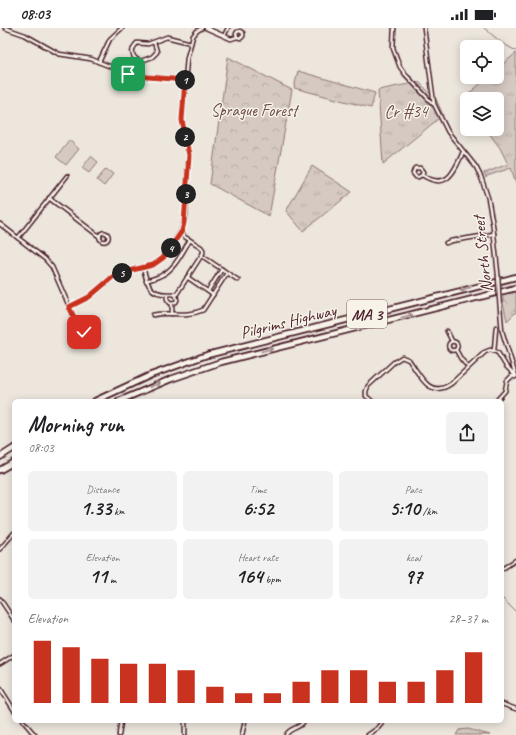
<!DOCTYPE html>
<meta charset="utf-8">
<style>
body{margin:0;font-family:Caveat,sans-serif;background:#f2f2f2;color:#202124;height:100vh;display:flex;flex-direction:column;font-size:15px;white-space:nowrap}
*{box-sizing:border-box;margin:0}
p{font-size:13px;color:#757577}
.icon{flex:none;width:22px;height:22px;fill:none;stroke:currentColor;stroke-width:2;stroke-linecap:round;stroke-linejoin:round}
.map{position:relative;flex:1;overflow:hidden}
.drawer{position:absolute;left:12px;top:371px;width:492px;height:324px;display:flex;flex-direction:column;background:#fff;border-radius:6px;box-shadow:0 2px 10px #0003}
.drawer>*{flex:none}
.fabs{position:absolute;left:460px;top:12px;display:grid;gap:8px}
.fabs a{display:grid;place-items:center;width:44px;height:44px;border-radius:6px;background:#fff;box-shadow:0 2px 10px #0003;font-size:20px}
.pin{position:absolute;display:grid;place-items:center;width:34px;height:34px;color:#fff;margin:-17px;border-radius:8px;box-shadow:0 2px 6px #0006}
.km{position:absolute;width:20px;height:20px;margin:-10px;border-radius:50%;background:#222;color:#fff;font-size:11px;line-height:20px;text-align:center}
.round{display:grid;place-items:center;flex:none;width:42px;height:42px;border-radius:6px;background:#f2f2f2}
.headline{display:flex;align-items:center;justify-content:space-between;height:68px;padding:0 16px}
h1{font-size:22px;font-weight:700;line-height:30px}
.figures{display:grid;grid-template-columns:repeat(3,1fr);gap:6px;height:68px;padding:4px 16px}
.figures div{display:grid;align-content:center;border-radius:6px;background:#f2f2f2;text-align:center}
.figures b{font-size:20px;font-weight:700}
.figures small{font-size:11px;font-weight:400}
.figures p{font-size:11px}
.chart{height:112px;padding:8px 16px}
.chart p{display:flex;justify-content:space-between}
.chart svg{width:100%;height:72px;margin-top:4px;stroke:#c8321e;stroke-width:6}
.status{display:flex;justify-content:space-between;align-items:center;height:28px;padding:0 20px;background:#fff;direction:ltr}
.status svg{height:11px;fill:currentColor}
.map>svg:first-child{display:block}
</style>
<div class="status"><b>08:03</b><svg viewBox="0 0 49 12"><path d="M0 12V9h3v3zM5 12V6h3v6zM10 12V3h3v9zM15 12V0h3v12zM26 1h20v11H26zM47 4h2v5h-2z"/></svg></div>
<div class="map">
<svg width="516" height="707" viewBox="0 0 516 707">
<defs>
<pattern id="forest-crowns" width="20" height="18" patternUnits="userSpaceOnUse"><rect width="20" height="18" fill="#d5c9c2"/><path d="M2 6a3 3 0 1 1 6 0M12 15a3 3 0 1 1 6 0" fill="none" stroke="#b8aca7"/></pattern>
<pattern id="cemetery-stones" width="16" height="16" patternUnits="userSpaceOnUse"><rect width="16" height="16" fill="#d5c9c2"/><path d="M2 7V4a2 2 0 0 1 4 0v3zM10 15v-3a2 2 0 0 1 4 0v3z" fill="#b8aca7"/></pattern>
<pattern id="park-tufts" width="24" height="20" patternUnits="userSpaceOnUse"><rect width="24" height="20" fill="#d5c9c2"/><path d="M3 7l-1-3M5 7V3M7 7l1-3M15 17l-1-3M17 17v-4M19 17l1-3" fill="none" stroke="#b8aca7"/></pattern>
</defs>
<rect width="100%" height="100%" fill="#ece6dd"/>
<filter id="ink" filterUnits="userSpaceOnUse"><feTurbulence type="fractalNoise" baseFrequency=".025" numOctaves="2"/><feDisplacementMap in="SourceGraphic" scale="8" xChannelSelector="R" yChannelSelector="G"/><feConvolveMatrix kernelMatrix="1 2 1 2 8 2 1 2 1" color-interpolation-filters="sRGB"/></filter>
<g filter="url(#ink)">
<g fill="url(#forest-crowns)" stroke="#907476">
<path d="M228 29 292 62 269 188 210 156Z"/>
<path d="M516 256V284L507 293 503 275V259Z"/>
</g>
<path fill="url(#cemetery-stones)" stroke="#907476" d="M468 701 490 707H456L459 702Z"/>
<g fill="url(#park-tufts)" stroke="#907476">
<path d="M516 25V155L511 140 487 148 486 150 484 144 485 145 508 136 500 120 486 101H497V71H467V74L464 70 488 49H497V41Z"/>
<path d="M298 43 375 65 371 80 294 60Z"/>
<path d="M419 54 436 71 443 87 383 136 378 62Z"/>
<path d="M312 138 352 164 303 203 286 183Z"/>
</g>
<g fill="#d5c9c2" stroke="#907476">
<path d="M69 112 79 121 66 137 56 129Z"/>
<path d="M91 128 98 134 89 145 82 140Z"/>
<path d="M106 141 113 146 104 158 97 152Z"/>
</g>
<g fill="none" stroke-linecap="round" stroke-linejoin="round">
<g stroke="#896c6f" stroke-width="1">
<path d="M484 0 502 15 516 23"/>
<path d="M502 570 516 584"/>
</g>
<defs>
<g id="minor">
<path d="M5 0 25 7 59 26 91 31 132 47 185 52"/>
<path d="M206 0 231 11 237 9 241 10 243 8V5L240 3 237 4 236 6 237 9"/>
<path d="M394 0 393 20 400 39 405 46 433 76"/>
<path d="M424 0 434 76 448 104 476 139 481 149 488 170 493 198 498 246"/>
<path d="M224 8 228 0"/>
<path d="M154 14 157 24 152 29 141 33C131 30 130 22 137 15L148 16 167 9 191 15"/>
<path d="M99 34 110 11 122 0"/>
<path d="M422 147 418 149H416L413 145 415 140H420L423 144 422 147C447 163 454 144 463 124"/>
<path d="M49 170 100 209"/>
<path d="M0 196 45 231 52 239 72 285 88 310"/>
<circle cx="104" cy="209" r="4.5"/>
<path d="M18 210 67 148"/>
<path d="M446 215 451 213 494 206"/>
<path d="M202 228 238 252"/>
<path d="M143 239C147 254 148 266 167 266V271L170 275 176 274 177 272 176 267 173 266H167"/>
<path d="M187 249 213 267"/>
<path d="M146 253C151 251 157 250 162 247 175 241 182 224 190 212"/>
<path d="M208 263 222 241"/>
<path d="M176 267 203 225V222L201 219 180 206"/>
<path d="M499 268 502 303 516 348"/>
<path d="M172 276V286"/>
<path d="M69 279 89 269 116 246 153 237 163 230 181 203 186 187 187 148 189 127 182 92 187 30 193 8 197 3 202 0"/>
<path d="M153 287C170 283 185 290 203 282L227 245"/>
<path d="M496 299 494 323 498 325 506 338 516 348"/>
<path d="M447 303 452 313"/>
<circle cx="453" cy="318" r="4.5"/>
<path d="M456 322 461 331 468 339"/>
<path d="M372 373 366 368V363L368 358 394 334 402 329 409 332C420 347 429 372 452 355L485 324 490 322 494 323"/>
<path d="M496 373 505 363 507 353 512 348 515 349"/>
<path d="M0 521 14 505"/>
<path d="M502 541 516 532"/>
<path d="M0 571 14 592"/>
<path d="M0 636 14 627"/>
<path d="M0 660 14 682"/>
<path d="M502 676 516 681"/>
<path d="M23 693 35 707"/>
<path d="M185 693V707"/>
<path d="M119 707 121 693"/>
<path d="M242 707 245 693"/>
<path d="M286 707C290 699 300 701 304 693"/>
<path d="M368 707 378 700 384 693"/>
</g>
<g id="highway">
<path d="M95 373 151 347 207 327 516 249"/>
<path d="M119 373 171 351 221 334 516 260"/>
<path d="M0 429 14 420"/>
<path d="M0 442 14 434"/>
</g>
</defs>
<use href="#minor" stroke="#4a1f2b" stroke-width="5.5"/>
<use href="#highway" stroke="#4a1f2b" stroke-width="8"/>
<use href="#minor" stroke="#f7f3e8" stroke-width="2.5"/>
<use href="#highway" stroke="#f7f3e8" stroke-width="4.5"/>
<defs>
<path id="minor-bridge" d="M498 246 499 268"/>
</defs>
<use href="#minor-bridge" stroke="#4a1f2b" stroke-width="5.5" stroke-linecap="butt"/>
<use href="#minor-bridge" stroke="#f7f3e8" stroke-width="2.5"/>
</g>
<defs><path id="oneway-shaft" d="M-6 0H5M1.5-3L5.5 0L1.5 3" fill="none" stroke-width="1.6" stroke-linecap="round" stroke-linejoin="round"/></defs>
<g stroke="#a0898a">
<use href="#oneway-shaft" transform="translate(465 261) rotate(166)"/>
<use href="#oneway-shaft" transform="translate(407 288) rotate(-14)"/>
<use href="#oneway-shaft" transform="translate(267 322) rotate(-14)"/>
<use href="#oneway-shaft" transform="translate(155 357) rotate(-22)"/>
</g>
</g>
<g fill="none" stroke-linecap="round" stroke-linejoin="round" filter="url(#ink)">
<defs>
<path id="route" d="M84 304 75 291 69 279 89 269 116 246 153 237 163 230 182 203 184 195 189 127 182 92 185 52 136 48 128 46"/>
</defs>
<use href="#route" stroke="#fff" stroke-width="8"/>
<use href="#route" stroke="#c8321e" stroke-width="5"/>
</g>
<g text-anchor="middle" stroke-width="3" stroke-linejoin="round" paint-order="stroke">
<rect fill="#f7f3e8" stroke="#7e5f64" stroke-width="1" x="347" y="272" width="40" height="28" rx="3"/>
<g font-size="16" font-weight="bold" fill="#4a1f2b">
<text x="367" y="292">MA 3</text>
</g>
<g font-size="17" fill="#6d4a51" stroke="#f7f3e8">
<text x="254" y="88">Sprague Forest</text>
<text x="406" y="89">Cr #34</text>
</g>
<g font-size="17" fill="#4a1f2b" stroke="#f7f3e8">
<text transform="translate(482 226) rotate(-96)" y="6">North Street</text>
<text transform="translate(288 293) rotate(-14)" y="6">Pilgrims Highway</text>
</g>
</g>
</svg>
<div class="fabs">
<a><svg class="icon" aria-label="locate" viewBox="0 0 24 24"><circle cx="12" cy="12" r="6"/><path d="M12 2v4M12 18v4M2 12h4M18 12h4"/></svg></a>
<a><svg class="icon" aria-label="layers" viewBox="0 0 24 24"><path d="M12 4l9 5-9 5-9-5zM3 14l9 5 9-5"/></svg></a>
</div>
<div class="pin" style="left:128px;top:46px;background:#1e9e55"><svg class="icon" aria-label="arrive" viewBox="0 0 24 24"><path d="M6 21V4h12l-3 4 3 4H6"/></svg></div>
<div class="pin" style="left:84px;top:304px;background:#d93025"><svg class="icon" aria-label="check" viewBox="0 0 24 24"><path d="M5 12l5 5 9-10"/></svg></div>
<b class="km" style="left:185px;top:52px">1</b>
<b class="km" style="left:185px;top:109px">2</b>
<b class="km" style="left:186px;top:166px">3</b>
<b class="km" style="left:171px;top:220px">4</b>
<b class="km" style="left:122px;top:245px">5</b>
<section class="drawer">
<div class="headline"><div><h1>Morning run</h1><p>08:03</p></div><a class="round"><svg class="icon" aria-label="share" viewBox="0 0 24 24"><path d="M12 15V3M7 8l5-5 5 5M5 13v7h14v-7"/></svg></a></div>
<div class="figures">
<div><p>Distance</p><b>1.33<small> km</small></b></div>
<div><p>Time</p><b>6:52</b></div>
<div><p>Pace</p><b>5:10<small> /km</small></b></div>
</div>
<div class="figures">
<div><p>Elevation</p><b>11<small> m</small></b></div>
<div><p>Heart rate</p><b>164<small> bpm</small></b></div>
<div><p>kcal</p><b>97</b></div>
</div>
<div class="chart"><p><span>Elevation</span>28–37 m</p>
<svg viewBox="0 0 160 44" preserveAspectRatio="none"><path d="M5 44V6M15 44V10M25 44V17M35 44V20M45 44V20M55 44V24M65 44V34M75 44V38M85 44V38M95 44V31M105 44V24M115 44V24M125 44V31M135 44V31M145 44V24M155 44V13"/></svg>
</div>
</section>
</div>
